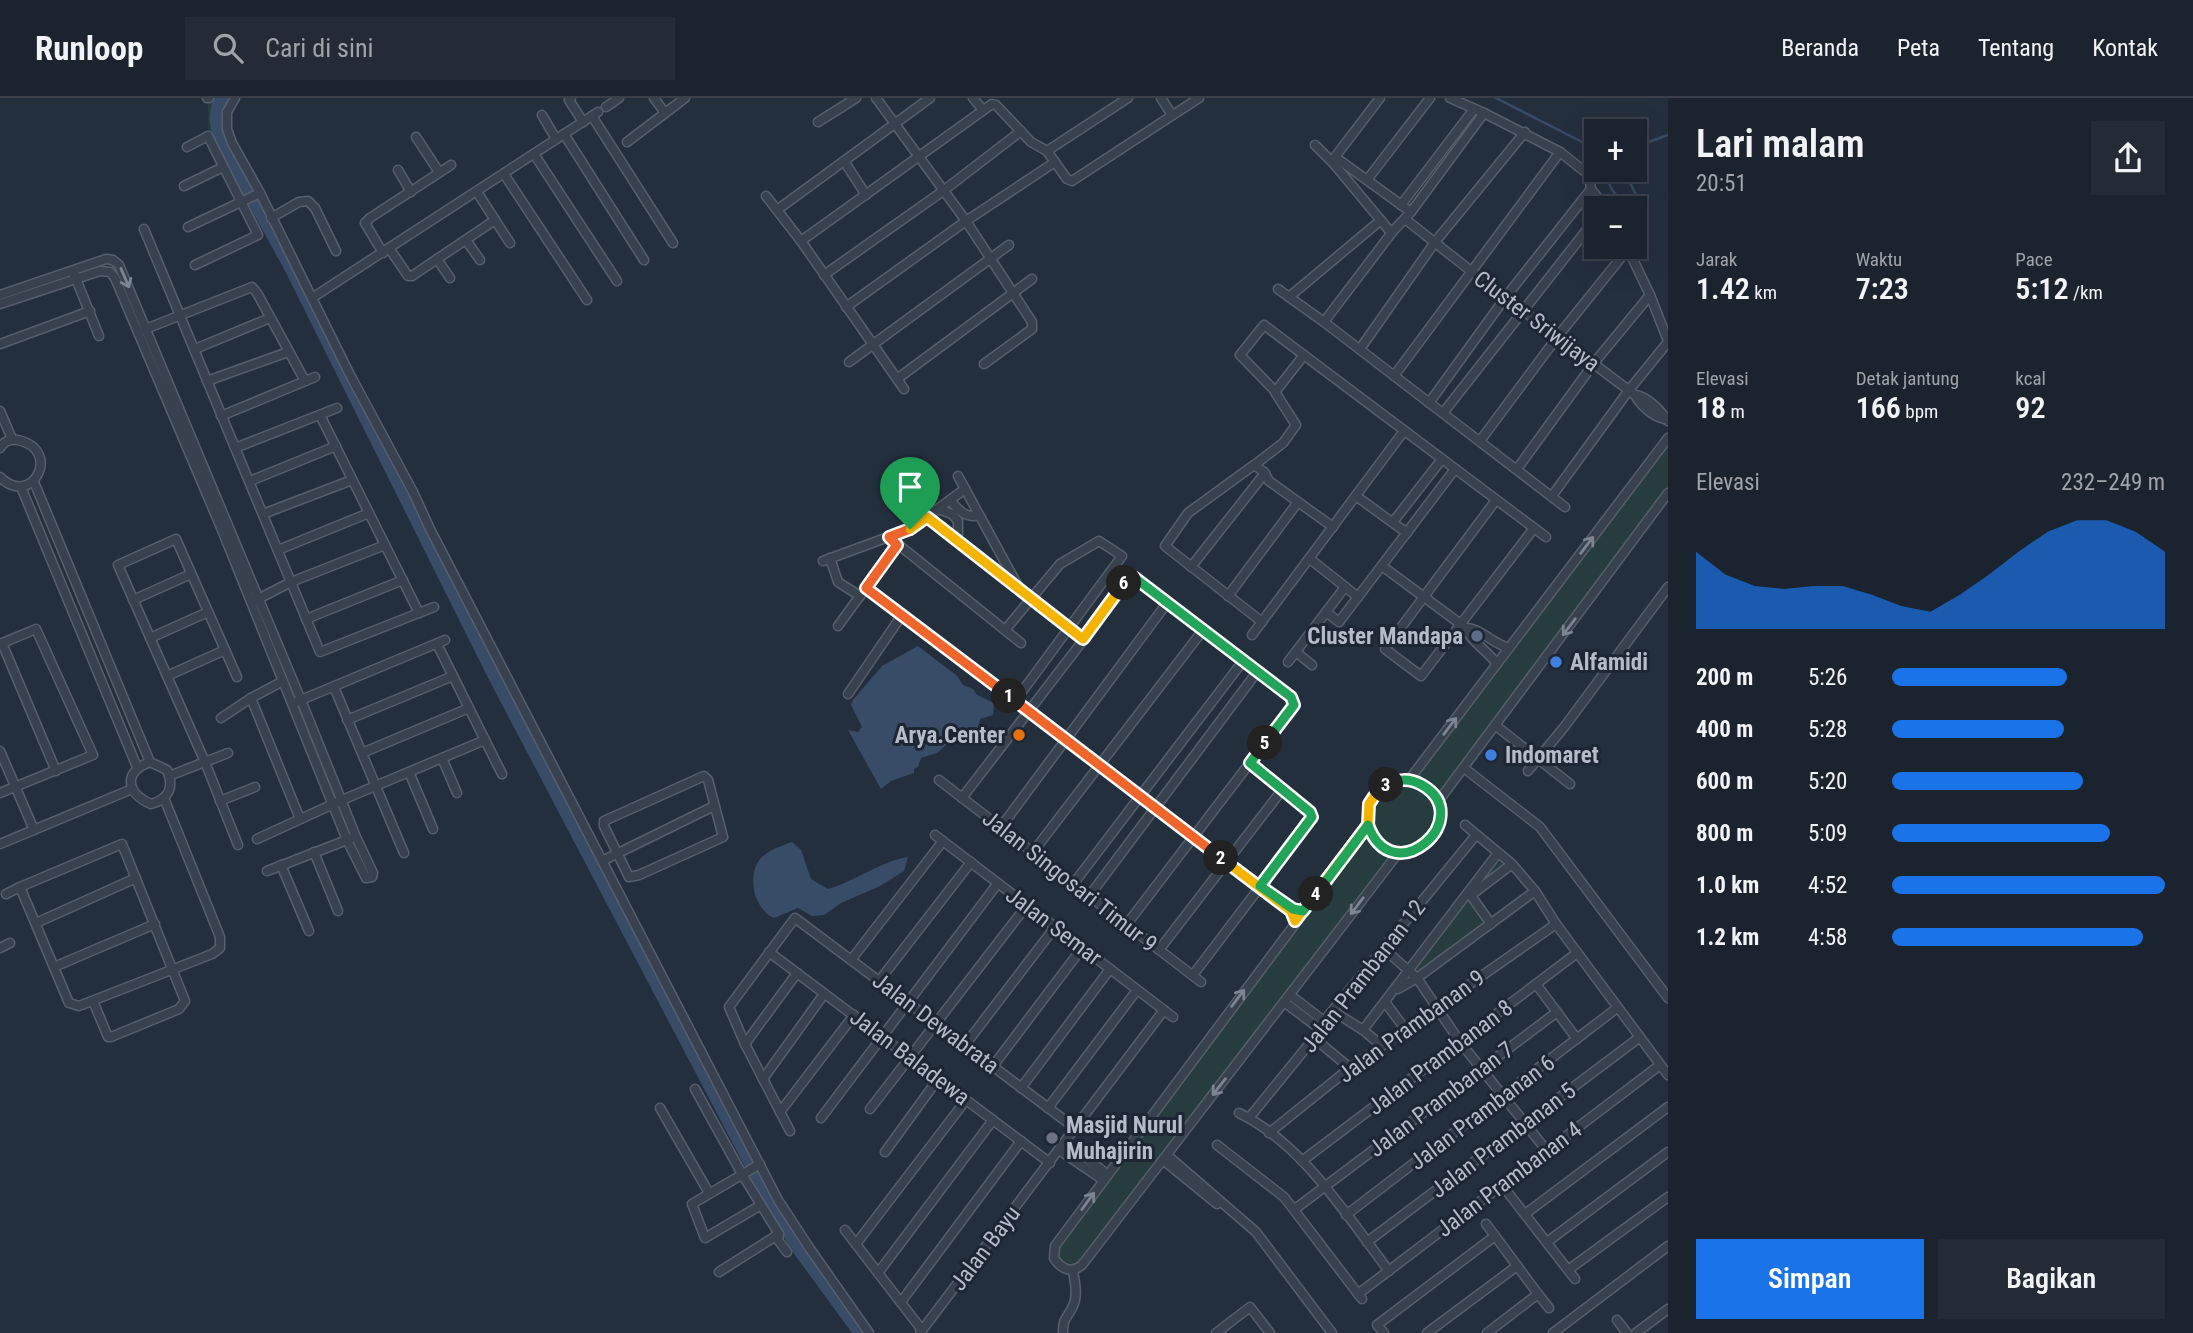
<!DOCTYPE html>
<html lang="id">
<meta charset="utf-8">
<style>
body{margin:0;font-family:"Roboto Condensed",sans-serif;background:#242b36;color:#f1f3f6;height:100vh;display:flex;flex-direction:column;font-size:26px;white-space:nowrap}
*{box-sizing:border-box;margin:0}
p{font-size:23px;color:#a0a4aa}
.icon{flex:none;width:38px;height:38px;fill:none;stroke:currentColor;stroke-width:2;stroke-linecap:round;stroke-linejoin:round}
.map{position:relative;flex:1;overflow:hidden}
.panel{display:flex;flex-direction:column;background:#1b232e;width:525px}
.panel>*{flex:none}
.fabs{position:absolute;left:1584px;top:21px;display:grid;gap:14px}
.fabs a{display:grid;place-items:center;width:63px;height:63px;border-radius:0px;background:#1b232e;box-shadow:0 7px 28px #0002,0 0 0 2px #39404a;font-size:35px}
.pin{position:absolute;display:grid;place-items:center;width:60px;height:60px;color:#fff;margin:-72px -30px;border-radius:50% 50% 50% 0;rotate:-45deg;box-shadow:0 0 7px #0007}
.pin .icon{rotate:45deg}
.km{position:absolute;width:35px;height:35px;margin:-18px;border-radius:50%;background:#222;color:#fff;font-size:19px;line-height:35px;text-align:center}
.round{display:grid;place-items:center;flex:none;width:74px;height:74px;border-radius:0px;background:#242b36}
.headline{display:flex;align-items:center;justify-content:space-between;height:119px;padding:0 28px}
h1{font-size:38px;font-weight:600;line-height:52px}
.metrics{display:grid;grid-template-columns:repeat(3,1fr);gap:10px;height:119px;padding:7px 28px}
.metrics div{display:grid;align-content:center}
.metrics b{font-size:30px;font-weight:600}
.metrics small{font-size:19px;font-weight:400}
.metrics p{font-size:19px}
.chart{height:196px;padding:14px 28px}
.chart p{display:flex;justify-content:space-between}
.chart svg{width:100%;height:126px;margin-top:7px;fill:#1a73e8;opacity:.7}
.button{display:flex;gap:14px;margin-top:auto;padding:14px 28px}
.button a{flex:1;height:80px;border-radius:0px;background:#1a73e8;color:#fff;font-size:28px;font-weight:600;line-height:80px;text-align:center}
.button a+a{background:#242b36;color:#f1f3f6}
ul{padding:0 28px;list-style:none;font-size:23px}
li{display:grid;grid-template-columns:112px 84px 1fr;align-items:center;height:52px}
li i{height:18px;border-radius:9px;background:#1a73e8}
header{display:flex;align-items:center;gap:42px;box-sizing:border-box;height:98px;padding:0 35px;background:#1b232e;border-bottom:2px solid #39404a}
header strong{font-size:33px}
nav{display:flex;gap:38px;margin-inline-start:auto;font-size:24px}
.search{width:490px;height:63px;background:#242b36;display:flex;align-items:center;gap:18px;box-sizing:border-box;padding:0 24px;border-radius:0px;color:#a0a4aa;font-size:26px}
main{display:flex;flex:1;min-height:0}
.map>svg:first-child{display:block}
</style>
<header>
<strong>Runloop</strong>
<div class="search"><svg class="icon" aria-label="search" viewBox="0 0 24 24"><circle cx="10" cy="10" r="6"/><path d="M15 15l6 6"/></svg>Cari di sini</div>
<nav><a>Beranda</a><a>Peta</a><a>Tentang</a><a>Kontak</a></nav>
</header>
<main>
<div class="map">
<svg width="1668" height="1235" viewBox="0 0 1668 1235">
<rect width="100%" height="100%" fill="#242f3e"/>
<g fill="#263c3f">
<path d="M208 0H235L232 5 227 31 778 1102 869 1235H862L799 1149 761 1082 535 651 274 134 253 100 243 104 208 38Z"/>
<path d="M1668 340V396L1438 705C1444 733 1427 755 1398 754L1076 1172 1059 1167 1054 1151 1295 824 1293 811 1303 813 1368 728C1365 701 1382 682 1409 682Z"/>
<path d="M1498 755 1512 766 1471 797 1491 826 1395 893Z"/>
</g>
<g fill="#394c67">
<path d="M918 548 957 578 963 587 973 591 977 597 994 605 993 617 980 621 978 632 970 637 954 640 937 655 921 660 918 669 914 671V675L891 683 881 691 848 632 858 634 862 629 851 607 853 602 882 568Z"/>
<path d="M792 744 801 752 811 781 828 791C856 783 879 764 908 759L904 773 880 788 841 805 824 817 812 818 798 810 774 820C753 811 746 775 762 759 771 751 781 748 792 744Z"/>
</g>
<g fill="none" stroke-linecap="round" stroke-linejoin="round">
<g stroke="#394c67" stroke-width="2.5">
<path d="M1496 0 1590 48 1596 55"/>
<path d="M1634 54 1649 44 1668 37"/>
<path d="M1605 72C1609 89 1613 99 1631 106L1638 103 1637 99 1624 72"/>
</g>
<path stroke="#394c67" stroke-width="16" d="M223 0C215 16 217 25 222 41L292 169 495 576 761 1082 799 1149 862 1235"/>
<defs>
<g id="street">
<path d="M207 0H209"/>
<path d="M235 0 227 14V31L232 45 260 95 349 275 413 394 430 431 778 1102 810 1151 869 1235"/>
<path d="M571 0 569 2 583 24"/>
<path d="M654 0 665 15"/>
<path d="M876 0 966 123 1032 224V231L984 266"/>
<path d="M973 0 983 12"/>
<path d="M1161 0 1172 17"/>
<path d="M1380 0 1335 59 1334 66 1388 131 1393 133 1411 114 1484 15 1450 0"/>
<path d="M606 9 619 0"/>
<path d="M542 17 556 41"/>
<path d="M592 18 673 145"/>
<path d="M818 24 856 0"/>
<path d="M564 36 644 162"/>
<path d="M416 39 439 74"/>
<path d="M627 44 685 0"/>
<path d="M1315 47 1334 66"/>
<path d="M187 49 208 38 258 137 195 167"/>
<path d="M1047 53 1128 0"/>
<path d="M534 56 617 183"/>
<path d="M1335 59 1411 114"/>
<path d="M844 63 866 97"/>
<path d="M398 72 411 94"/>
<path d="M504 76 587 202"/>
<path d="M1367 82 1430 0"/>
<path d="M184 88 223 69"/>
<path d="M1591 91 1605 109"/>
<path d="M766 98 801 143 904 291"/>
<path d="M1401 107 1474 11"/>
<path d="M777 112 930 0"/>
<path d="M271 120 299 104 308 103 315 110 336 153"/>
<path d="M1405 121 1471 173 1635 297C1649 299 1660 312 1668 323"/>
<path d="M495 122 510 145"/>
<path d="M1381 122 1289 199 1324 224 1393 133"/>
<path d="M188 129 260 95"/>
<path d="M144 131 320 554 434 509"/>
<path d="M466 142 480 162"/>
<path d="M801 143 992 6 996 7 1031 44 1047 53 1067 81 1072 83 1199 0"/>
<path d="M1627 149 1650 197 1668 243"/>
<path d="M389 150 406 175 408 178H412L495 122 477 94"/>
<path d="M383 155 365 125 370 120 451 67"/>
<path d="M437 161 450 180"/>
<path d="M74 176 99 238"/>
<path d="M824 177 943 93 1021 33"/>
<path d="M1278 191 1289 199"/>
<path d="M0 197 106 161 113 162 119 167 301 602 356 739 373 775 372 779 366 780 347 742 222 432 115 180 110 174 100 173 0 206"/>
<path d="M312 200 598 14"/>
<path d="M846 209 966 123 1055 64"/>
<path d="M1324 224 1565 409"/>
<path d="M143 232 252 189 257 195 305 283"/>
<path d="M0 246 90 213"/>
<path d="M195 251 270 220"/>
<path d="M1360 251 1435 144 1525 34"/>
<path d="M849 264 1009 147"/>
<path d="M1394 278 1560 54"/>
<path d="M897 281 1032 181"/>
<path d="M207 283 288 254"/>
<path d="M1276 294 1240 257 1264 227 1546 439"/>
<path d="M1635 297C1640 307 1653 319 1665 321"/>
<path d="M1429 305 1505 200 1591 91 1589 77 1560 54 1484 15"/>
<path d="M0 313 12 341"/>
<path d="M1443 315 1596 120"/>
<path d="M320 317 419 515"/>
<path d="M221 318 315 279"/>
<path d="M1480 343 1558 238 1628 151"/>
<path d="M0 350C4 343 10 341 18 342 63 352 32 411 0 379"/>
<path d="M235 350 337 310"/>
<path d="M1253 368 1283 345 1296 327 1275 294 1304 257"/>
<path d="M1517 371 1594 265 1650 197"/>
<path d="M958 378 1018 488"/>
<path d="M250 383 336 348"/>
<path d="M34 384 150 664 167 672C174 688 170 701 151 706 126 695 123 674 150 664"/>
<path d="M21 389 137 669"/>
<path d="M1356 398 1407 435"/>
<path d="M1552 398 1629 292 1668 244"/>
<path d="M950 402C958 412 966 421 979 417"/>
<path d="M1496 402 1385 551 1421 578 1534 430"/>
<path d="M938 411 952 416 958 423V436L954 440"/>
<path d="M263 416 352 382"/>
<path d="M927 419 1083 541"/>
<path d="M1393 424 1442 361"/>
<path d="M889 439 1021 545"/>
<path d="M278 452 369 415"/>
<path d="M830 460 838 484 860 498"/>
<path d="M1310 461 1358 499"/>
<path d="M823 463 910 431 965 391"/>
<path d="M1382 468 1466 530C1480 530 1492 545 1509 550"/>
<path d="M1191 469 1265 375"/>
<path d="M866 490 1264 791 1291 813 1295 823"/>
<path d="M1228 498 1298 404"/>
<path d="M133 502 191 476"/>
<path d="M256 502 291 484 385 447"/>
<path d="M1326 514 1339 524 1455 371"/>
<path d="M306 521 403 482"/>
<path d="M1262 524 1165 448 1188 415 1254 367 1264 374 1269 383 1333 429"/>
<path d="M838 528 897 447"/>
<path d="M1466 530C1469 542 1488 553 1497 566"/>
<path d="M1005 532 1060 466 1099 443 1122 458 1015 603"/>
<path d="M1252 537 1404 333"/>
<path d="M150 540 208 514"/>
<path d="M2 545 56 673"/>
<path d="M0 546 36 531 93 657 0 695"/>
<path d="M437 546 502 676"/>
<path d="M1296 554 1312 567"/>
<path d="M1288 564 1345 489"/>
<path d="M167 578 225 552"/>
<path d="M237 579 176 441 118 467 205 664 238 747"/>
<path d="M334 589 404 755"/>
<path d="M848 596 902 517"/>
<path d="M251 600 300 721"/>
<path d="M296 604 445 542"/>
<path d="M221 620 251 600 283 583"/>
<path d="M347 622 453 578"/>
<path d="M1495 627 1570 686"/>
<path d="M0 653 34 732"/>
<path d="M362 655 469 610"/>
<path d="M442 660 457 695"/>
<path d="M1464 670 1540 729 1668 900"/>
<path d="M1528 673 1565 628 1668 489"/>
<path d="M409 674 433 731"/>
<path d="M169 678 228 655"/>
<path d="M704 678 708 682 723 739 639 777 629 779 604 728V723Z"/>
<circle cx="1404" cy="718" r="36"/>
<path d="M939 682 1201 884"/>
<path d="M1409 682 1668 340"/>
<path d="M962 700 1131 480H1135L1291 599 1294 607 1127 826"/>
<path d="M220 703 255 689"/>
<path d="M1437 705 1668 395"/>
<path d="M1465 727 1512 766 1535 793 1556 826 1668 977"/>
<path d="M1368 728 1055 1148 1054 1160C1061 1171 1071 1176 1082 1167L1399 754"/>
<path d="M1001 729 1167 505"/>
<path d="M935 737 1173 919"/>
<path d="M257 741 342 702 485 642"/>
<path d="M0 746 132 691"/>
<path d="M314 754 338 813"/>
<path d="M1033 754 1203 532"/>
<path d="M602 763 714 708"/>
<path d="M281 767 309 833"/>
<path d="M267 773 352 740"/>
<path d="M1074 785 1243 563"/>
<path d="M1469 795 1491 826"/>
<path d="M6 796 20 789"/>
<path d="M1090 797 1257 574"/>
<path d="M1471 797 1512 766"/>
<path d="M36 825 136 780"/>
<path d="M0 850 10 845"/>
<path d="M1383 850 1417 880 1460 944 1547 1053"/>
<path d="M1159 852 1282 692"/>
<path d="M769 854 1050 1065"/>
<path d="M851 862 943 743"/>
<path d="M54 869 155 826"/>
<path d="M1193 877 1313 719 1310 714 1250 665"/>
<path d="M879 883 971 764"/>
<path d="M1536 886 1577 941"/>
<path d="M1398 891 1417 880 1535 793"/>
<path d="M1290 897 1324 923"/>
<path d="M93 903 108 939H111L179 911 185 903 122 746 20 789 69 905 79 908 212 856 220 850V839L164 700"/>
<path d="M1284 904 1320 931"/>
<path d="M1385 904 1405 931"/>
<path d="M1333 913 1363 932 1382 948"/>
<path d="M1363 932 1498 755"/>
<path d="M1314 940 1350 970"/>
<path d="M745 946 797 875"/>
<path d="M965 947 1055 829"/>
<path d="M993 968 1082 850"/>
<path d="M763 981 824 896"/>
<path d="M1021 990 1110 871"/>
<path d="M695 991 742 1076 779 1136 778 1142 787 1154"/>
<path d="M660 1010 709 1095"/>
<path d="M1048 1010 1137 892"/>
<path d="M870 1011 1027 807"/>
<path d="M780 1014 854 917"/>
<path d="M1239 1015C1303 1046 1347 1118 1389 1173"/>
<path d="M821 1020 998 785"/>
<path d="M1249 1020 1314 940 1324 923 1476 737"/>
<path d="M790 1033 745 946 729 909 795 820 1075 1030"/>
<path d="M1269 1035 1350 970 1556 826"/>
<path d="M1065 1044 1107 1076"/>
<path d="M1217 1047 1284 1099 1362 1201"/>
<path d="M1059 1052 1103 1082"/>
<path d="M885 1054 938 981"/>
<path d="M1167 1057 1256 1134 1332 1235"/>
<path d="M1163 1062 1217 1106"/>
<path d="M1302 1063 1577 855"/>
<path d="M760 1066 692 1106 705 1140 761 1107"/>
<path d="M1502 1087 1575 1181"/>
<path d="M1295 1111 1557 914"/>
<path d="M1525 1116 1668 1009"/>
<path d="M1346 1117 1617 910"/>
<path d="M1486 1126 1495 1138"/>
<path d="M845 1132 922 1232"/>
<path d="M1367 1144 1640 939"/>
<path d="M1547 1144 1668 1054"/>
<path d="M856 1146 966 1002"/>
<path d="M1568 1172 1668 1099"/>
<path d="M719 1174 779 1136"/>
<path d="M878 1175 993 1022"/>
<path d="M1358 1196 1660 967"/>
<path d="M1538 1196 1549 1210"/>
<path d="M901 1204 1021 1043"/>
<path d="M1617 1222 1627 1235"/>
<path d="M920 1235 1164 912"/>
<path d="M1063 1235C1063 1219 1067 1221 1073 1208 1078 1198 1075 1184 1073 1173"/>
<path d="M1216 1235 1250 1209 1270 1235"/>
<path d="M1384 1235 1377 1227 1495 1138 1538 1196 1487 1235"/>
<path d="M1427 1235 1517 1168"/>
<path d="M1553 1235 1668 1148"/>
<path d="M1636 1235 1668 1211"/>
</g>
</defs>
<use href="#street" stroke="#565f6c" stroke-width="11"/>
<use href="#street" stroke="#38414e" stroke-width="8"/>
</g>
<defs><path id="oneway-shaft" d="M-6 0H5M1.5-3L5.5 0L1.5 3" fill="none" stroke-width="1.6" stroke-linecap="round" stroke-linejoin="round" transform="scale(1.75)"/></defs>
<g stroke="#7c8592">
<use href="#oneway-shaft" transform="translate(125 180) rotate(67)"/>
<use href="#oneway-shaft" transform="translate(1587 447) rotate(-53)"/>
<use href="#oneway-shaft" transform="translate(1569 529) rotate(127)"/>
<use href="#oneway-shaft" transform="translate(1450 628) rotate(-53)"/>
<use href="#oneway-shaft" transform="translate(1357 808) rotate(127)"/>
<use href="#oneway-shaft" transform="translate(1238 900) rotate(-53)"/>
<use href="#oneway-shaft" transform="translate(1219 989) rotate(128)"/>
<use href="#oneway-shaft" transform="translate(1088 1103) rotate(-54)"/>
</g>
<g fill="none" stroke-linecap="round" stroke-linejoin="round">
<defs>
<path id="split-1" d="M910 431 889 439 897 447 866 490 1009 598"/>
<path id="split-2" d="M1009 598 1221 760"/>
<path id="split-3" d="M1221 760 1291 813 1295 823 1368 727 1369 706 1377 694 1386 687"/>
<path id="split-4" d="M1316 796 1368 727C1393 796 1478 719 1422 687 1410 680 1397 681 1386 687"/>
<path id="split-5" d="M1265 645 1250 665 1310 714 1312 719 1260 788 1293 811 1303 813 1316 796"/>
<path id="split-6" d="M1124 485 1130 480H1135L1291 599 1294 607 1265 645"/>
<path id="split-7" d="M910 431 927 419 1083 541 1124 485"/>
</defs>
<use href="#split-1" stroke="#fff" stroke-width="14"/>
<use href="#split-2" stroke="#fff" stroke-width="14"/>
<use href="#split-3" stroke="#fff" stroke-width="14"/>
<use href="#split-4" stroke="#fff" stroke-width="14"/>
<use href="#split-5" stroke="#fff" stroke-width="14"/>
<use href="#split-6" stroke="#fff" stroke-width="14"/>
<use href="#split-7" stroke="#fff" stroke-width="14"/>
<use href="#split-1" stroke="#f0652b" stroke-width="9"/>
<use href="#split-2" stroke="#f0652b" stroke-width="9"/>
<use href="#split-3" stroke="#f5b400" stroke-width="9"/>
<use href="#split-4" stroke="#22a559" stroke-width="9"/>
<use href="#split-5" stroke="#22a559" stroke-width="9"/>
<use href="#split-6" stroke="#22a559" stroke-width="9"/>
<use href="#split-7" stroke="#f5b400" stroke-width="9"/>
</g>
<circle fill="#5c6f8a" stroke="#1d2633" stroke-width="2.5" cx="1477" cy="538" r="7"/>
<g fill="#3f7fe0" stroke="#1d2633" stroke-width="2.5">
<circle cx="1556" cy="564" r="7"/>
<circle cx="1491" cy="657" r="7"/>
</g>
<circle fill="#e8710a" stroke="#1d2633" stroke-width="2.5" cx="1019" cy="637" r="7"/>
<circle fill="#6b7280" stroke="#1d2633" stroke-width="2.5" cx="1052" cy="1040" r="7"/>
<g text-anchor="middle" stroke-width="6" stroke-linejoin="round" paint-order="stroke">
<g font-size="23" fill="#b4bcc9" stroke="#1d2633">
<text transform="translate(1537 223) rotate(37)" y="8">Cluster Sriwijaya</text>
<text transform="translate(1070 783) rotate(38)" y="8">Jalan Singosari Timur 9</text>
<text transform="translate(1054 828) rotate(37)" y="8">Jalan Semar</text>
<text transform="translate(1363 878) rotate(-52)" y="8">Jalan Prambanan 12</text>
<text transform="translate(936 925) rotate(37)" y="8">Jalan Dewabrata</text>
<text transform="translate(1411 928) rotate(-36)" y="8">Jalan Prambanan 9</text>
<text transform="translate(910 959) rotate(37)" y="8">Jalan Baladewa</text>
<text transform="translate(1440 959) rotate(-37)" y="8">Jalan Prambanan 8</text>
<text transform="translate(1441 1001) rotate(-37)" y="8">Jalan Prambanan 7</text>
<text transform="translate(1482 1014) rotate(-37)" y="8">Jalan Prambanan 6</text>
<text transform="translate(1503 1042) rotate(-37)" y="8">Jalan Prambanan 5</text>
<text transform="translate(1509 1081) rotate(-37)" y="8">Jalan Prambanan 4</text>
<text transform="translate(985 1150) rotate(-53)" y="8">Jalan Bayu</text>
</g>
<g font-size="23" font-weight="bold" fill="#b4bcc9" stroke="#1d2633" text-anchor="start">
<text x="1463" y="546" text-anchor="end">Cluster Mandapa</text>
<text x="1570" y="572">Alfamidi</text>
<text x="1005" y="645" text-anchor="end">Arya.Center</text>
<text x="1505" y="665">Indomaret</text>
<text x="1066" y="1035">Masjid Nurul<tspan x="1066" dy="26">Muhajirin</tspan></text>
</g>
</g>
</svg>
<div class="fabs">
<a>+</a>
<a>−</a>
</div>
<div class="pin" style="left:910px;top:431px;background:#1e9e55"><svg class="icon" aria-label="arrive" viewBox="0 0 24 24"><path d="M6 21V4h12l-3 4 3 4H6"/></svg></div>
<b class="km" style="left:1009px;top:598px">1</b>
<b class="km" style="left:1221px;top:760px">2</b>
<b class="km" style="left:1386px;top:687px">3</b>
<b class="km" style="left:1316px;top:796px">4</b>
<b class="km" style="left:1265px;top:645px">5</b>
<b class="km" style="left:1124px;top:485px">6</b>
</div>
<section class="panel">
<div class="headline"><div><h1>Lari malam</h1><p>20:51</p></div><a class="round"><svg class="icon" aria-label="share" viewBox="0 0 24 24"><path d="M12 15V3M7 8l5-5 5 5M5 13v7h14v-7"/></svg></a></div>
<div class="metrics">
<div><p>Jarak</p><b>1.42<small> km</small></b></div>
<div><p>Waktu</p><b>7:23</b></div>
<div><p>Pace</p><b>5:12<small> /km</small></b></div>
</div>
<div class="metrics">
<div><p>Elevasi</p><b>18<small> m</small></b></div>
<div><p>Detak jantung</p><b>166<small> bpm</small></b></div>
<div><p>kcal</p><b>92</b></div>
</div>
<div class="chart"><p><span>Elevasi</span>232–249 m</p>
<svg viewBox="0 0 160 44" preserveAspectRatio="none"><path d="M0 44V17L10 25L20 29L30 30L40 29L50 29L60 32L70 36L80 38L90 32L100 25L110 17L120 10L130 6L140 6L150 10L160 17V44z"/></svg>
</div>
<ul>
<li><b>200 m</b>5:26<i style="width:64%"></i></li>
<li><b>400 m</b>5:28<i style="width:63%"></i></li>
<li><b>600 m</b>5:20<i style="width:70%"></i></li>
<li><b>800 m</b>5:09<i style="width:80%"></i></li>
<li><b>1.0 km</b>4:52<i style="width:100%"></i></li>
<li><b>1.2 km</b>4:58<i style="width:92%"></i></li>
</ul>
<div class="button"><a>Simpan</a><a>Bagikan</a></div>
</section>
</main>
